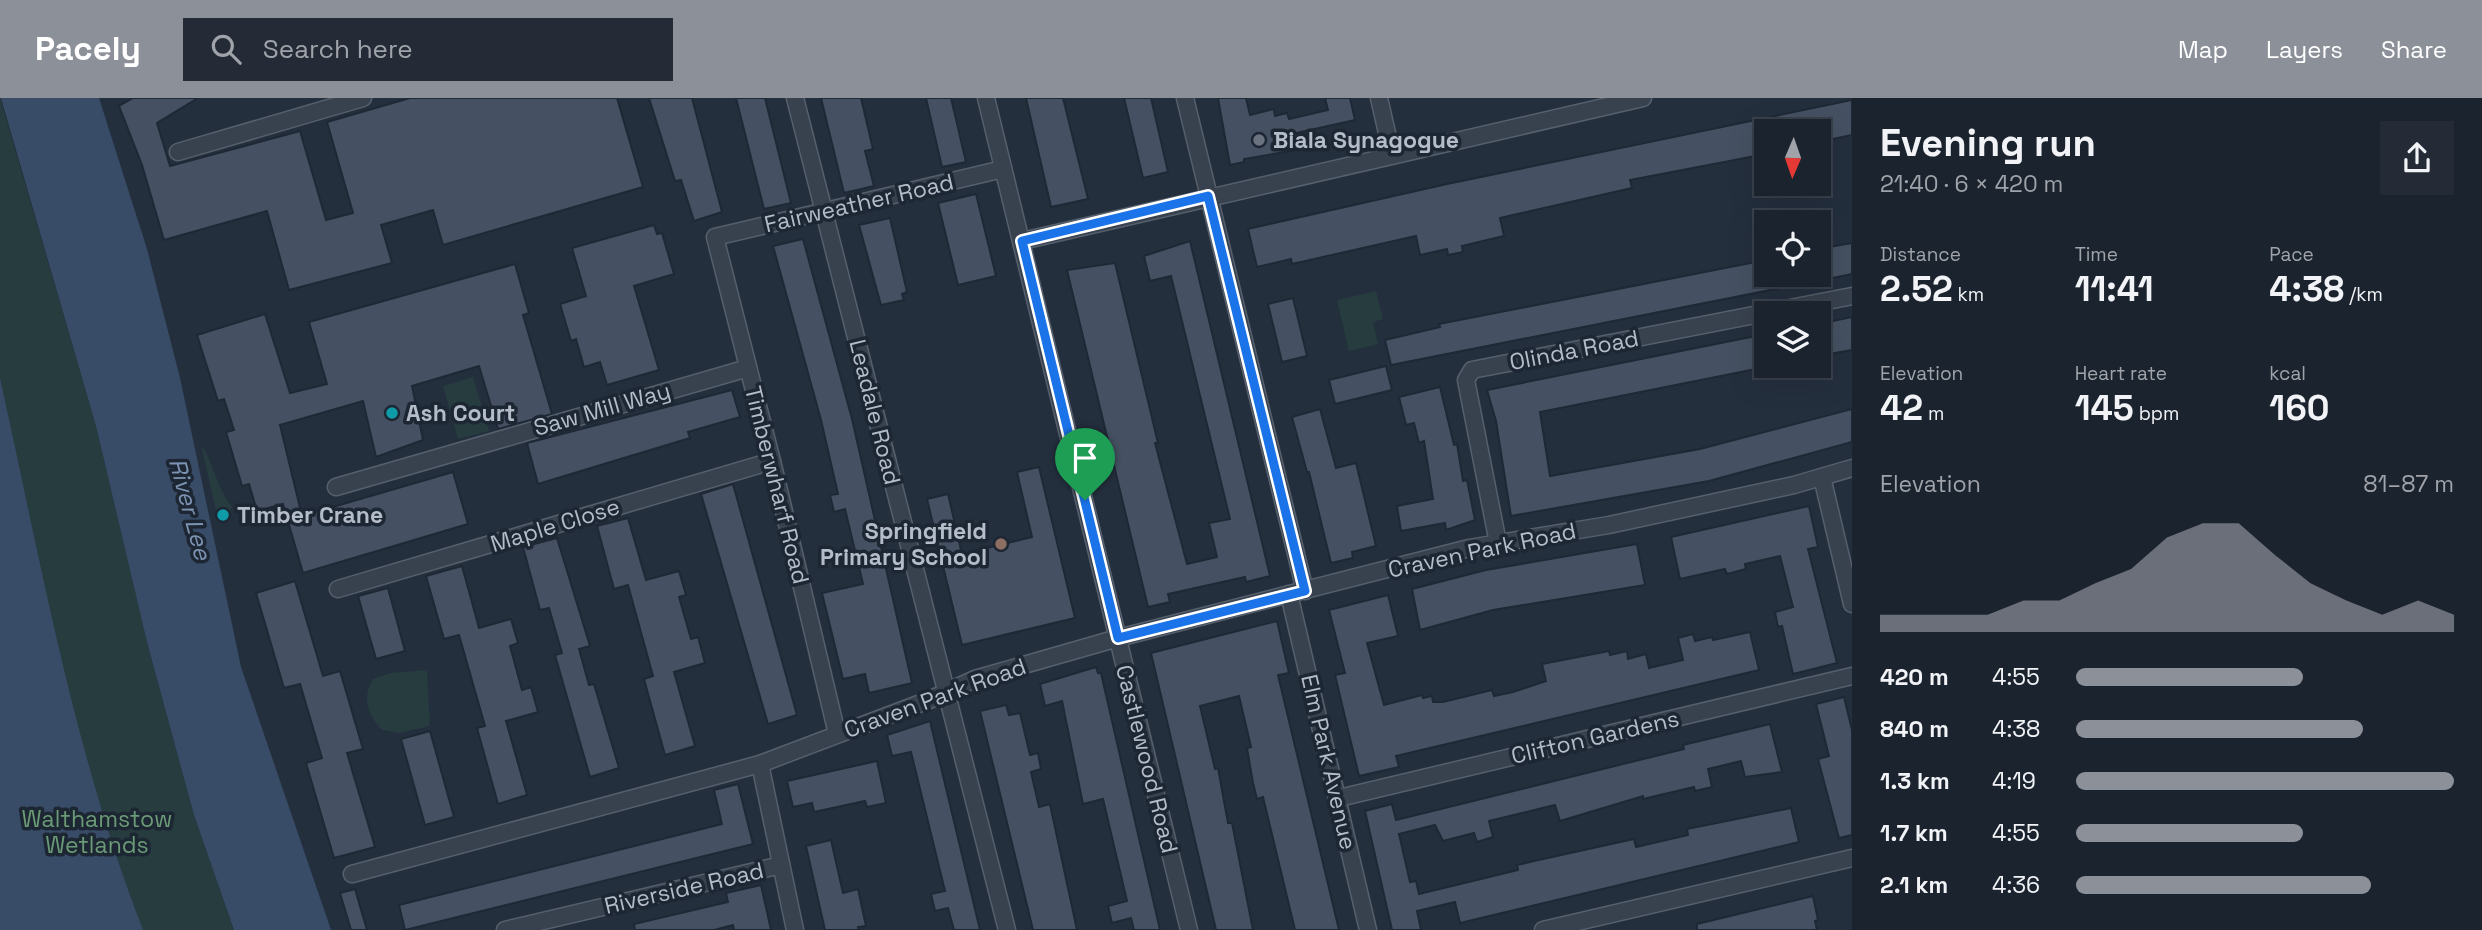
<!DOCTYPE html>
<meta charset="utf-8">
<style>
body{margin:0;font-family:"Space Grotesk",sans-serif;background:#242b36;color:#f1f3f6;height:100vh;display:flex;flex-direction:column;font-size:26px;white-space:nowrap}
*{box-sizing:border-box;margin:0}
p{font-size:23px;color:#a0a4aa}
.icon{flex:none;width:38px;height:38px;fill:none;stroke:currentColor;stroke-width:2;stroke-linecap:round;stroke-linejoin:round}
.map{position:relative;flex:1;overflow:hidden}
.details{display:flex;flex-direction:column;background:#1b232e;width:630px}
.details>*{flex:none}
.needle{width:46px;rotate:182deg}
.fabs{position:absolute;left:1754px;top:21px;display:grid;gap:14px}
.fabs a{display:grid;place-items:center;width:77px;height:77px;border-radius:0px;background:#1b232e;box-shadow:0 7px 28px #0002,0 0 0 2px #39404a;font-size:35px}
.pin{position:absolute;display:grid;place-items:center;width:60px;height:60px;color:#fff;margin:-72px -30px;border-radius:50% 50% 50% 0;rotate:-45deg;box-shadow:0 0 7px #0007}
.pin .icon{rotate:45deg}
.round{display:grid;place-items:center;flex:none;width:74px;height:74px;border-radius:0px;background:#242b36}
.headline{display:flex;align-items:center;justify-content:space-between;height:119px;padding:0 28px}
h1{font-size:38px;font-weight:800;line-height:52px}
.stats{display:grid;grid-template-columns:repeat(3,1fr);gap:10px;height:119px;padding:7px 28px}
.stats div{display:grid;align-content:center}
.stats b{font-size:35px;font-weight:800}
.stats small{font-size:19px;font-weight:400}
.stats p{font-size:19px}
.chart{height:196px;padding:14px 28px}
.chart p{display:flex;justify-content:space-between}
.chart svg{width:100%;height:126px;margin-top:7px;fill:#8c9099;opacity:.7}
ul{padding:0 28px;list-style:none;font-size:23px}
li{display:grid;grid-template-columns:112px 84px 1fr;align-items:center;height:52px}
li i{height:18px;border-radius:9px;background:#8c9099}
header{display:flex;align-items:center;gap:42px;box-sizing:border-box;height:98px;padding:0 35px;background:#8c9099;color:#fff}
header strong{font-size:33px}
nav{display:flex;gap:38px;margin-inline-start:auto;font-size:24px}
.search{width:490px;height:63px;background:#242b36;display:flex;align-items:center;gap:18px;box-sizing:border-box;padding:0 24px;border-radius:0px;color:#a0a4aa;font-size:26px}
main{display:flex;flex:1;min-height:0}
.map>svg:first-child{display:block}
</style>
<header>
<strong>Pacely</strong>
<div class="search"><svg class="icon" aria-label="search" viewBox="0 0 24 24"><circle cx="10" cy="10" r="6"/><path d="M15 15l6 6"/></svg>Search here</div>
<nav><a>Map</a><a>Layers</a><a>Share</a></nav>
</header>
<main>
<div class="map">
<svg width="1852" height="832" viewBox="0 0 1852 832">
<rect width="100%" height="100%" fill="#242f3e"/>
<g fill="#263c3f">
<path d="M0 0 96 328 147 544 194 717 234 832H0Z"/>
<path d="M1376 193 1383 221 1373 224 1378 246 1349 253 1337 202Z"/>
<path d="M473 279 489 333 458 341 443 288Z"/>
<path d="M201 346C214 367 217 390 232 409L228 414 217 417Z"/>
<path d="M427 572 430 628 399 635 382 632C367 617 362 598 373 581L391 575Z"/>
</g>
<g fill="#394c67">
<path d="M1 0H99L147 151 180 280 241 569 331 832H234L194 717 147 544 96 328Z"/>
<path d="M0 280C41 465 74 655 143 832H0Z"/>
</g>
<g fill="#455162" stroke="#1f2835" stroke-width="2">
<path d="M133 0H198L157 25 170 68 300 33 326 122 353 115 327 24 410 0H617L643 89 443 147 433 112 381 127 392 165 289 192 267 113 164 142 142 67 119 8Z"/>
<path d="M649 0H692L722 114 694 123 681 82 675 83Z"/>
<path d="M736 0H765L791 105 764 111Z"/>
<path d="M821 0H861L873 51 865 53 874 88 844 95Z"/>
<path d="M926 0H951L966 64 942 69Z"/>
<path d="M1026 0H1063L1088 101 1051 109Z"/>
<path d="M1124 0H1151L1168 74 1143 80Z"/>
<path d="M1218 0H1246L1250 17 1274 11 1275 18 1287 15 1289 21 1328 12 1325 0H1350L1355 22 1292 36 1296 52 1244 61V64L1230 67Z"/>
<path d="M1852 2V37L1818 44V33H1766V56L1630 82 1632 90 1500 120 1504 138 1462 148 1463 154 1448 157 1447 151 1420 157 1416 138 1292 166 1291 161 1257 169 1248 131 1447 86Z"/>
<path d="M976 96 996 178 958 187 938 105Z"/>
<path d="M890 120 907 194 902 196 904 202 881 207 859 127Z"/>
<path d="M654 127 657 136 662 135 674 176 634 188 659 272 607 287 600 264 584 269 576 241 571 243 560 206 586 198 572 150Z"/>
<path d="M803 141 852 321 912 585 869 595 865 576 843 581 822 495 863 486 845 411 834 414 830 397 838 396 821 322 773 148Z"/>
<path d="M1190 143 1270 478 1246 484 1245 479 1168 496 1170 504 1148 509 1067 172 1115 165 1158 345H1155L1187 466 1217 459 1209 425 1230 421 1171 178 1150 183 1144 158Z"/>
<path d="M1852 145V176L1818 183V151Z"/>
<path d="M1766 162V177H1811V184L1391 267 1385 242 1440 229 1439 226Z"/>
<path d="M515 166 529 215 523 217 552 316 498 331 479 268 412 288 423 342 376 359 363 303 280 327 302 418 453 374 468 426 303 475 283 406 257 413 249 386 242 388 226 334 234 332 224 301 218 303 197 237 265 216 290 295 327 286 309 224Z"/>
<path d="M1293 200 1307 258 1282 264 1268 206Z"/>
<path d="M1852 219V252L1818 258V226Z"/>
<path d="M1766 236V269L1540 314 1550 378 1700 351 1852 311V344L1709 383 1511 418 1496 323 1487 292Z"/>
<path d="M1386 268 1392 292 1335 306 1329 282Z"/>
<path d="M1440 289 1454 347 1457 346 1463 383 1467 382 1475 422 1446 432 1445 425 1401 433 1397 408 1433 401 1424 343 1419 345 1414 325 1406 327 1399 299Z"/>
<path d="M732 292 740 319 688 334 690 340 538 386 527 345Z"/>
<path d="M1320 311 1336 370 1356 365 1376 448 1352 454 1353 460 1331 465 1309 374H1307L1292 319Z"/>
<path d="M1039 369 1075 520 962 547 927 401 948 396 962 456 1032 439 1017 374Z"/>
<path d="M733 386 797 617 768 626 701 396Z"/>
<path d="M1809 408 1818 449 1808 451 1837 565 1793 576 1782 528 1778 529 1775 514 1793 509 1780 458 1745 466 1746 471 1727 476 1725 471 1680 481 1671 439Z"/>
<path d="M628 420 646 482 679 473 686 497 679 499 691 541 698 539 705 565 674 574 695 648 665 657 644 581 653 578 628 487 614 491 597 428Z"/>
<path d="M557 440 590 548 579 551 589 587 594 586 619 670 590 679 555 557 562 555 549 510 540 512 523 449Z"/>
<path d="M1637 446 1645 487 1493 512 1420 532 1412 491 1486 472Z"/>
<path d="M462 468 479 530 511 521 518 545 510 548 522 592 531 589 538 614 506 623 527 697 498 706 477 630 485 628 459 537 444 541 426 478Z"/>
<path d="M295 483 323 578 340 573 363 651 347 655 375 749 334 760 306 665 322 660 300 586 284 590 256 495Z"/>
<path d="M388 490 405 553 376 561 358 498Z"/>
<path d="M1388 497 1398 538 1367 545 1384 607 1422 597 1423 600 1432 598 1433 604H1443L1492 592 1494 598 1513 594 1546 583 1542 566 1609 553 1610 557 1627 553 1628 561 1646 556 1649 570 1683 562 1678 540 1693 536 1695 543 1712 539 1713 542 1750 534 1759 572 1396 658 1399 669 1359 678 1335 577 1345 575 1329 512Z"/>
<path d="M1277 523 1289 575 1278 577 1339 832H1295L1263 699 1257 701 1253 685 1247 650 1251 649 1239 598 1200 608 1215 671 1218 670 1228 725H1232L1253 832H1216L1151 555Z"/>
<path d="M1096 569 1098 575H1101L1160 832H1134L1131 820 1112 825 1108 808 1127 803 1103 701 1083 706 1062 603 1045 608 1040 586Z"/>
<path d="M1844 599 1852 632V737L1839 740 1818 661 1829 658 1816 606Z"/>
<path d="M1006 607 1009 617 1020 615 1030 657 1038 655 1041 671 1031 674 1039 709 1050 706 1077 832H1033L980 613Z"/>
<path d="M930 623 940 665 980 832H954L948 810 935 813 931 796 945 793 911 654 892 658 887 637Z"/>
<path d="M1770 626 1782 674 1745 679 1741 663 1708 671 1712 689 1695 693 1694 689 1643 701V698L1560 723 1555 707 1489 723 1493 739 1477 744 1474 735 1443 743 1435 727 1399 736 1410 784 1416 783 1419 796 1518 772 1517 767 1534 763 1634 741 1636 749 1688 737 1687 731 1791 710 1799 744 1460 825 1455 804 1417 813 1421 832H1392L1365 713 1392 706 1396 722 1684 651 1683 647Z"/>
<path d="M430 633 454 719 425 727 401 641Z"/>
<path d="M877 663 886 705 867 709 865 703 814 714 812 705 793 709 787 683Z"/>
<path d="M738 686 753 746 405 832 399 807 722 726 714 692Z"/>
<path d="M831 742 843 795 858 791 866 828 858 829 859 832H825L806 748Z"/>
<path d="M761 787 771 832H734L733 827 714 832H635L634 826 728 804 726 795Z"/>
<path d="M355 791 367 832H351L340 795Z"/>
<path d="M1813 798 1818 822 1815 823 1817 832H1697V826Z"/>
</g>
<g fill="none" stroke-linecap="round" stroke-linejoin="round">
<defs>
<g id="street">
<path d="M795 0 1007 832"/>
<path d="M986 0 1189 832"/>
<path d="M1185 0 1305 493"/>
<path d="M1379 0 1392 57"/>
<path d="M178 54 363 0"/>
<path d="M1022 143 1643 0"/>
<path d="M1822 379 1852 506"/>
<path d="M336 389 748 270"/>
<path d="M1498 445 1466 282 1472 272 1852 198"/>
<path d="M338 491 772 363"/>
<path d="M1289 496 1368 832"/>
<path d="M837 636 772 363 715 139 1003 71"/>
<path d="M760 666 795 832"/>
<path d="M1339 700 1852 578"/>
<path d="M352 776 760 666 929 602 975 581 1118 540 1469 450 1609 427 1794 387 1852 370"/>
<path d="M505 832 781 767"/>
<path d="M1543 832 1852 760"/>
</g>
</defs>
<use href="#street" stroke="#565f6c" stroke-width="19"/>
<use href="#street" stroke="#38414e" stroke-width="16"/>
</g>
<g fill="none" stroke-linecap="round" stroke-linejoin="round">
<defs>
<path id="route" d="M1208 98 1305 493 1118 540 1022 143Z"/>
</defs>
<use href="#route" stroke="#fff" stroke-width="14"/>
<use href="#route" stroke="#1a73e8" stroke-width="9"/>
</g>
<circle fill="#6b7280" stroke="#1d2633" stroke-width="2.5" cx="1259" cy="42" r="7"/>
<g fill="#0f9aa8" stroke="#1d2633" stroke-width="2.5">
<circle cx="392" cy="315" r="7"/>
<circle cx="223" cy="417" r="7"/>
</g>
<circle fill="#8d6e63" stroke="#1d2633" stroke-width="2.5" cx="1001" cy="446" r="7"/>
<g text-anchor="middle" stroke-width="7" stroke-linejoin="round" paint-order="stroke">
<g font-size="23" font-weight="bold" fill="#b4bcc9" stroke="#1d2633" text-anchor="start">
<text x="1273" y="50">Biala Synagogue</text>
<text x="406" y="323">Ash Court</text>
<text x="237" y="425">Timber Crane</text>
<text x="987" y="441" text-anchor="end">Springfield<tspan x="987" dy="26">Primary School</tspan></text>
</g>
<g font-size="23" fill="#b4bcc9" stroke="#1d2633">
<text transform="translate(859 105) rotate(-13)" y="8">Fairweather Road</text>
<text transform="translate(1574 252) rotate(-11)" y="8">Olinda Road</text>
<text transform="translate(602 311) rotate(-16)" y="8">Saw Mill Way</text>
<text transform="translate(875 314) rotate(76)" y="8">Leadale Road</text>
<text transform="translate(777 387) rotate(76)" y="8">Timberwharf Road</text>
<text transform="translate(555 427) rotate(-17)" y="8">Maple Close</text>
<text transform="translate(1482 452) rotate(-12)" y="8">Craven Park Road</text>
<text transform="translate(935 600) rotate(-20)" y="8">Craven Park Road</text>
<text transform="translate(1595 639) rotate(-13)" y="8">Clifton Gardens</text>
<text transform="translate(1147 661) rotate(76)" y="8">Castlewood Road</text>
<text transform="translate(1329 664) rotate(77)" y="8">Elm Park Avenue</text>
<text transform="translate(684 790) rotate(-13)" y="8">Riverside Road</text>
</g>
<g font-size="23" fill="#6b9a76" stroke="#1d2633">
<text x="97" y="729">Walthamstow<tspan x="97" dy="26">Wetlands</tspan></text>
</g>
<g font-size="24" font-style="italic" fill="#7c92b1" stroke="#1d2633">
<text transform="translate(190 411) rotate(75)" y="8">River Lee</text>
</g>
</g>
</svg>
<div class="fabs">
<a><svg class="needle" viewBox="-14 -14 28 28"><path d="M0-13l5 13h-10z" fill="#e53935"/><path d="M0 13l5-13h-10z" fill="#a0a4aa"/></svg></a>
<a><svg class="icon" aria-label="locate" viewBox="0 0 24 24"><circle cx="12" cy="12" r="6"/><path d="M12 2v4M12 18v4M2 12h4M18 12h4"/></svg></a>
<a><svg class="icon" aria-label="layers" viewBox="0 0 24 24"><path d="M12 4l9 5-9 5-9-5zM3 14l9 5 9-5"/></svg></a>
</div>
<div class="pin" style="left:1085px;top:402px;background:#1e9e55"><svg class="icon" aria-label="arrive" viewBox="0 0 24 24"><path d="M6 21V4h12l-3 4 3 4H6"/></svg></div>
</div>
<section class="details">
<div class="headline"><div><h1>Evening run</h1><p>21:40 · 6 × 420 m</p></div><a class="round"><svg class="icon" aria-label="share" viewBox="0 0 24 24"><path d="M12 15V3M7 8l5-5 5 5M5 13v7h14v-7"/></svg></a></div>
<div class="stats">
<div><p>Distance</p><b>2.52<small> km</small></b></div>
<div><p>Time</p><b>11:41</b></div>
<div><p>Pace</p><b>4:38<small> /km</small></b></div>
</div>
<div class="stats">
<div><p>Elevation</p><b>42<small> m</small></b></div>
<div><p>Heart rate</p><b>145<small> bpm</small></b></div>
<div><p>kcal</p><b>160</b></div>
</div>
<div class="chart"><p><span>Elevation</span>81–87 m</p>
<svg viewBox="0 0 160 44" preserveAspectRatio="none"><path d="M0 44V38L10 38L20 38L30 38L40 33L50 33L60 27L70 22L80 11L90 6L100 6L110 17L120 27L130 33L140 38L150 33L160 38V44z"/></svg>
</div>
<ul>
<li><b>420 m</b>4:55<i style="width:60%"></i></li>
<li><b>840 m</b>4:38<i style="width:76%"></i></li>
<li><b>1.3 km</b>4:19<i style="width:100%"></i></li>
<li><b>1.7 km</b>4:55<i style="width:60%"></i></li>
<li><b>2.1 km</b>4:36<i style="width:78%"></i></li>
</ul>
</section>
</main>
